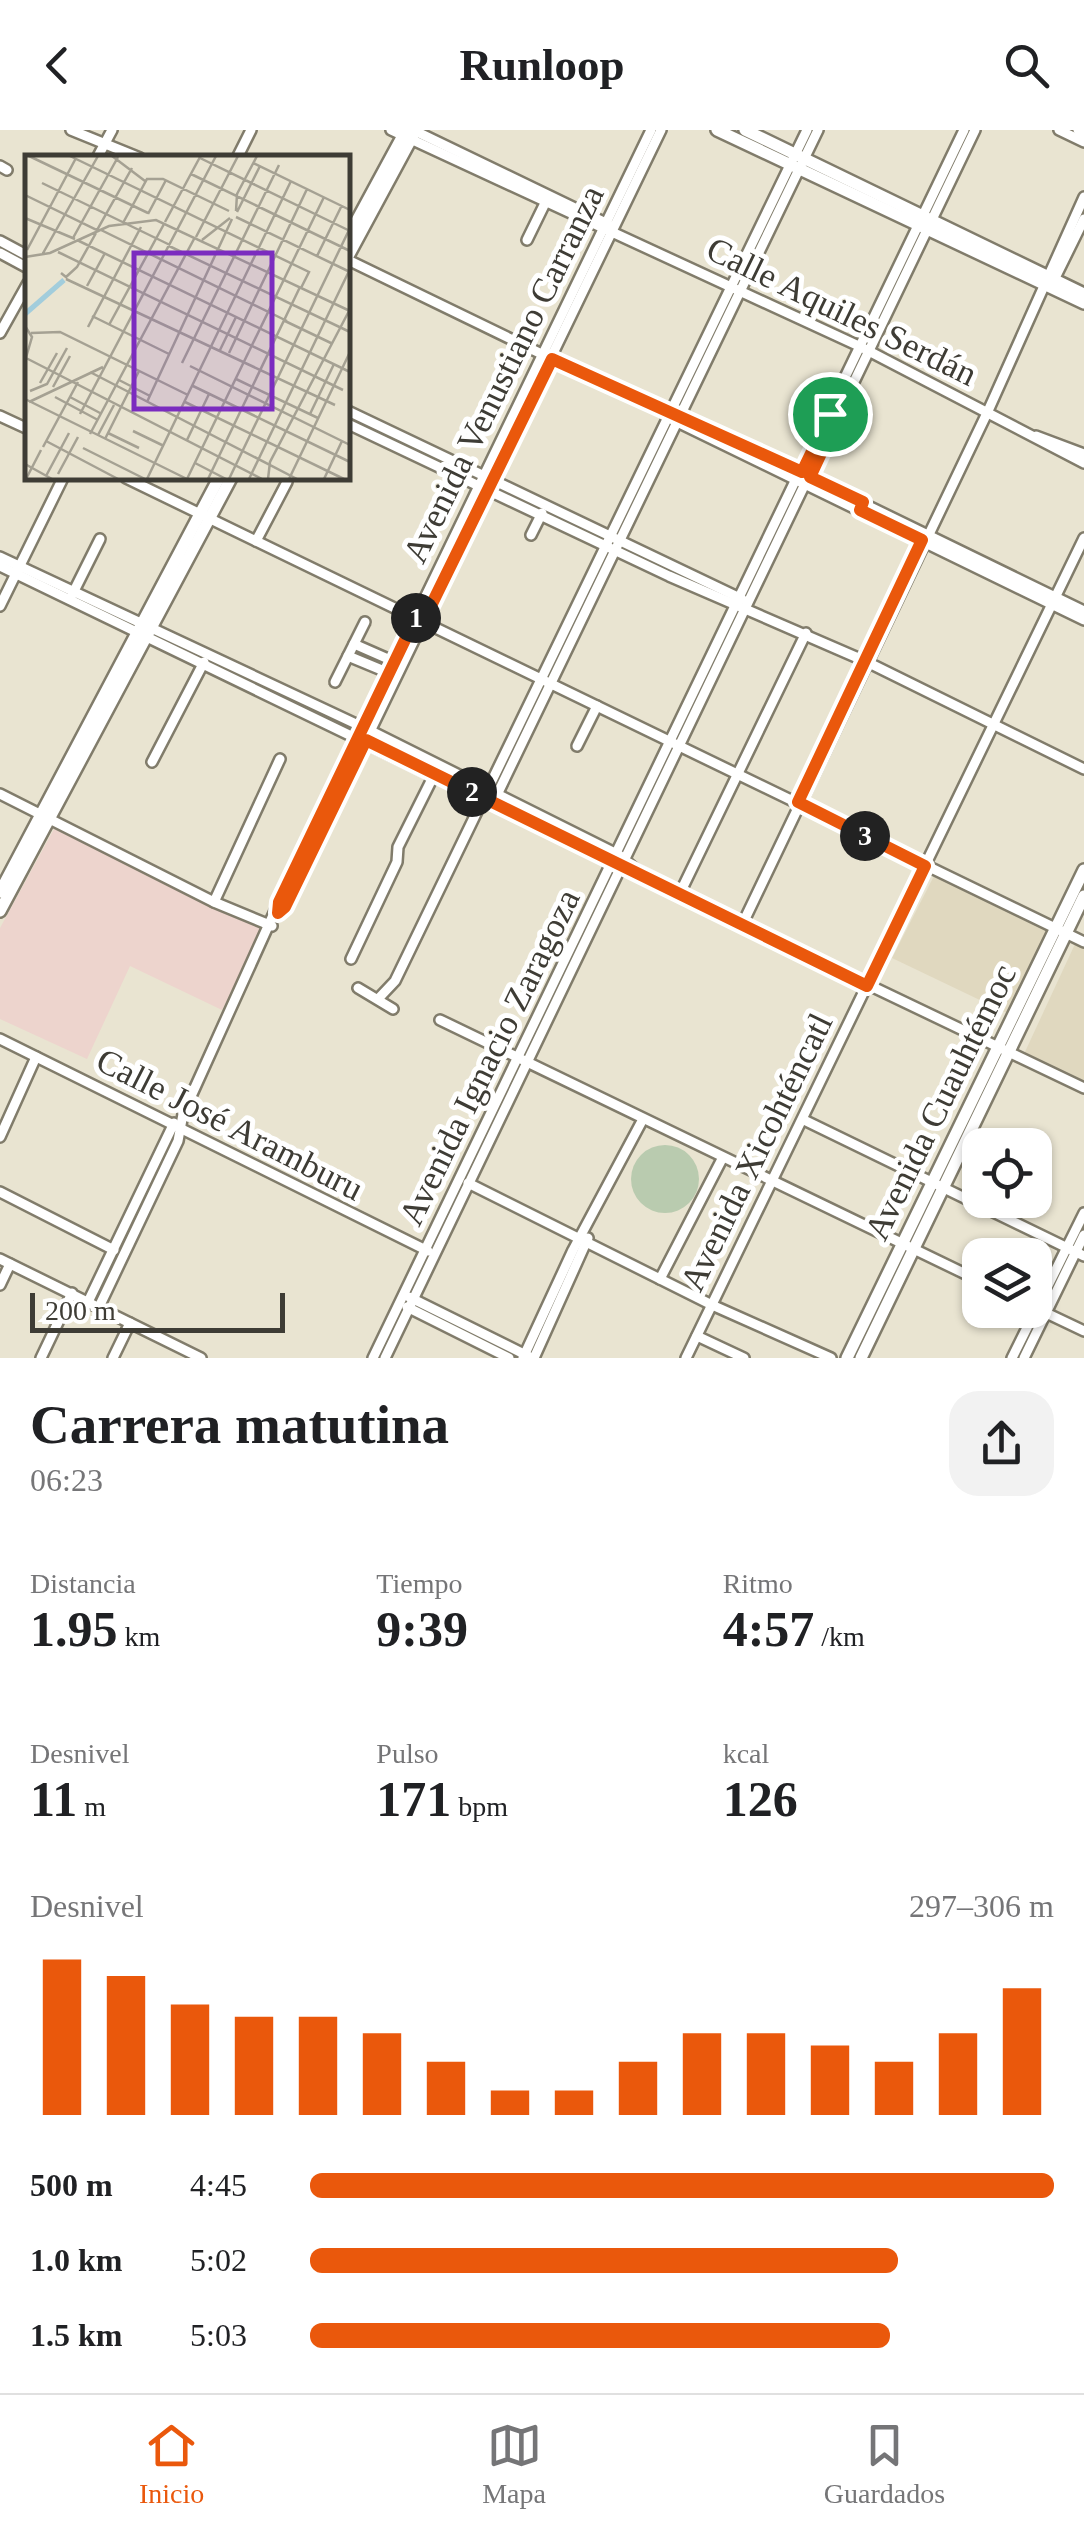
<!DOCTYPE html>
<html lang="es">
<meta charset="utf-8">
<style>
body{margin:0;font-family:"Times New Roman",serif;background:#f2f2f2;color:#202124;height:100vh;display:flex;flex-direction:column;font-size:38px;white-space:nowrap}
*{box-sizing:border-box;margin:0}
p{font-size:32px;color:#757577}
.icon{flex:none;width:55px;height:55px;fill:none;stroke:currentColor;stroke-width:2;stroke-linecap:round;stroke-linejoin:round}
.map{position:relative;height:1228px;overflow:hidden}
.side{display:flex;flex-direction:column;background:#fff;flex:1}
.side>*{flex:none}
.buttons{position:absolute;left:962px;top:998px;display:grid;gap:20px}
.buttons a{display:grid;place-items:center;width:90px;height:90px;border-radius:20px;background:#fff;box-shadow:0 2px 8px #0004;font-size:50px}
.scale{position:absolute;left:30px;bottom:25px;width:255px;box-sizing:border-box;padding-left:10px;border:5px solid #3e3c35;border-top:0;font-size:28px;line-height:35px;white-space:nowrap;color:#3e3c35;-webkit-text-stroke:8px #fff;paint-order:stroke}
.pin{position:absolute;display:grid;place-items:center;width:85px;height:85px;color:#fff;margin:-42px;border:5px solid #fff;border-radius:50%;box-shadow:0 2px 10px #0007}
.km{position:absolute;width:50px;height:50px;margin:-25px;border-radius:50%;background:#222;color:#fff;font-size:28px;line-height:50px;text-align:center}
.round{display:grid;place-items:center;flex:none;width:105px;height:105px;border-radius:30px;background:#f2f2f2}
.head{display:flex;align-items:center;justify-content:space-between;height:170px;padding:0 30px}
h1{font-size:55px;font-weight:800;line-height:75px}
.stats{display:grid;grid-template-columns:repeat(3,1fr);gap:15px;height:170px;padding:10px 30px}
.stats div{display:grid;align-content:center}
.stats b{font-size:50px;font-weight:800}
.stats small{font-size:28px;font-weight:400}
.stats p{font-size:28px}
.chart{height:280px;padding:20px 30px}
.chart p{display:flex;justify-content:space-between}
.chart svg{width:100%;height:180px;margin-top:10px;stroke:#ea580c;stroke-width:6}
ul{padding:0 30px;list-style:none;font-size:32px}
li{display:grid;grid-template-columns:160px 120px 1fr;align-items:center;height:75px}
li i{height:25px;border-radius:12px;background:#ea580c}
header{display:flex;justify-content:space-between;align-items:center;height:130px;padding:0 30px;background:#fff;font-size:45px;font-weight:800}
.menu{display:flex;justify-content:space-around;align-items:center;height:140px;border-top:2px solid #e0e0e0;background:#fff;font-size:28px;color:#757577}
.menu a{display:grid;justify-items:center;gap:5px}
.menu .selected{color:#ea580c}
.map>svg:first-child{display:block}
</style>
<header><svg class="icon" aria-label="back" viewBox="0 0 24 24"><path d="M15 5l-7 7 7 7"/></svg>Runloop<svg class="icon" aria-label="search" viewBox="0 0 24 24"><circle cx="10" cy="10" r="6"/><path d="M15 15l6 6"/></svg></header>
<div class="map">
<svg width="1084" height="1228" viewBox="0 0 1084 1228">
<rect width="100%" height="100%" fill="#e9e4d1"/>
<g fill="#e0d8bf">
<path d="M935 744 1048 801 1009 884 892 828Z"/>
<path d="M1075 814 1084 818V951L1024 924Z"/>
</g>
<path fill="#edd4cd" d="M54 699 263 799 222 880 130 836 87 929 0 889V798Z"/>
<circle fill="#b9cbaf" cx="665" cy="1049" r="34"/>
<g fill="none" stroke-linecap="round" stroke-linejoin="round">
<defs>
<g id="street">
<path d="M71 0 140 28"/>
<path d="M391 0 861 217 1084 333"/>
<path d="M413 0 608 94"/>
<path d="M1059 0 1084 12"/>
<path d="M1078 0 1084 3"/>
<path d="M97 28 112 0"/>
<path d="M237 28 251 0"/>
<path d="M0 36 7 40"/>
<path d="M527 110 548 67"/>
<path d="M0 111 28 126"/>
<path d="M0 123 28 138"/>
<path d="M348 130 552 229 673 281 1084 481"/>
<path d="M1052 154 1084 89"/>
<path d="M0 203 28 153"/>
<path d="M348 281 742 469"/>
<path d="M0 286 28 299"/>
<path d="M673 290 1084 490"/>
<path d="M348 294 669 446 865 531 1084 639"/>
<path d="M1036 306 1084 324"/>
<path d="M126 348 1084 812"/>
<path d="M531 405 542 383"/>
<path d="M256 411 287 352"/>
<path d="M0 427 371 601 619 725 635 739 735 791 1084 958"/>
<path d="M0 436 618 735"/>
<path d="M72 465 100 409"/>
<path d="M0 476 63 348"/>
<path d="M354 514 395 532"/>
<path d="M348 526 389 543"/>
<path d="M335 552 365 492"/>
<path d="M577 616 597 576"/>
<path d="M152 632 204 532"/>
<path d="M0 664 214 772 272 796"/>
<path d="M493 673 818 0"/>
<path d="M680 763 806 503"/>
<path d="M214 772 280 629"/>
<path d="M278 783 285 777 661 0"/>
<path d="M742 795 988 281 1084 67"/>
<path d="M351 829 397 732 398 717 436 641"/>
<path d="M358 858 393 879"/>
<path d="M378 869 395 851 807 0"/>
<path d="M440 890 980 1151"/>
<path d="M0 909 428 1121"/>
<path d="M804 990 1084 1126"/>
<path d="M0 1007 36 927"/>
<path d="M468 1053 712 1175 831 1228"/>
<path d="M0 1062 114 1120"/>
<path d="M0 1129 201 1228"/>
<path d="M660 1149 722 1029"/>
<path d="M0 1155 10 1134"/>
<path d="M409 1167 532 1228"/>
<path d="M88 1172 174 993"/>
<path d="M99 1177 178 1011 183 984 293 741 651 0"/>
<path d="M407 1177 509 1228"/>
<path d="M1042 1181 1084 1201"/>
<path d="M697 1206 744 1228"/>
<path d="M41 1228 72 1163"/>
<path d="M113 1228 130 1193"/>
<path d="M373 1228 964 0"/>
<path d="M385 1228 975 0"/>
<path d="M523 1228 573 1120 643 989"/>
<path d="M534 1228 588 1108"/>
<path d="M686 1228 1084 408"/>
<path d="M1012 1228 1084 1083"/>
<path d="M1024 1228 1084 1105"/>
</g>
<g id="secondary">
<path d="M717 0 1084 173"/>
<path d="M745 0 1084 164"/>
<path d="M348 107 406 0"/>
<path d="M348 126 416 0"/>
<path d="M0 762 219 348"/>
<path d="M0 781 231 348"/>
<path d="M847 1228 1084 740"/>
<path d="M861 1228 1084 766"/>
</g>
</defs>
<use href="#street" stroke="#817c6b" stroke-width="14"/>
<use href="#secondary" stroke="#817c6b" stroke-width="16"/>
<use href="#street" stroke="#fff" stroke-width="9"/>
<use href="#secondary" stroke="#fff" stroke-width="11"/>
</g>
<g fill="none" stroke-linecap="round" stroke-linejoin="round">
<defs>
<path id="route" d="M552 229 802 342 830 284 838 287 810 347 863 372 860 380 922 410 798 672 925 736 867 856 366 610 285 777 278 783 279 772 416 487 424 490Z"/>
</defs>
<use href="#route" stroke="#fff" stroke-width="20"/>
<use href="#route" stroke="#ea580c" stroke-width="12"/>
</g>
<g text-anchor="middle" stroke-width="10" stroke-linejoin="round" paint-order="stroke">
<g font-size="35" fill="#3e3c35" stroke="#fff">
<text transform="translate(842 181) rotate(26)" y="12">Calle Aquiles Serdán</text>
<text transform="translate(503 244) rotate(-64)" y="12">Avenida Venustiano Carranza</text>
<text transform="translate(489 927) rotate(-64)" y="12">Avenida Ignacio Zaragoza</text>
<text transform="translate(940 972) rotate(-64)" y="12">Avenida Cuauhtémoc</text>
<text transform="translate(230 994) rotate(27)" y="12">Calle José Aramburu</text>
<text transform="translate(756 1022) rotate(-64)" y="12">Avenida Xicohténcatl</text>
</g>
</g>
<g transform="translate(25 25)">
<rect width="325" height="325" fill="#e9e4d1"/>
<path fill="none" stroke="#a2cddc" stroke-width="5" d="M0 159 39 125"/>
<path fill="none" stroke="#a5a193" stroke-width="2.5" d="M4 1 123 58M45 1 284 117 276 133M87 1 120 26M175 3 325 76M228 8 325 55M166 19 325 96M17 28 145 90M0 40 72 75 107 13M211 56 212 39 232 1M212 57 235 11M123 59 141 25M211 62 325 117M0 63 50 84M140 67 175 2M98 68 122 24H138L204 56M76 75 262 166M171 82 213 1M48 83 93 2M177 85 205 63M54 86 325 217M144 91 325 177M2 95 51 3M33 97 318 235M17 100 73 1M292 101 317 50M0 102 25 98 84 71 131 65 325 156M36 118 41 122 52 112 71 78M41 124 310 250M62 131 80 98M67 161 144 199M260 166 308 189M84 170 139 69M0 171 7 182 0 206M63 172 116 72M6 178 35 177 163 240M195 195 211 162M204 198 282 34M1 203 237 324M157 208 254 10M165 211 325 290M65 217 272 324M211 224 293 263M94 225 125 241M15 228 32 198M168 231 325 307M28 232 45 201M5 236 22 229 42 193M30 242 73 265M45 242 75 258M0 244 162 324M4 247 78 212M122 247 207 64M160 247 319 324M55 259 191 1M285 259 309 209M108 276 139 291M83 278 114 293M65 279 169 84M73 280 89 250M80 284 114 216M162 285 184 239M21 286 93 324M18 292 53 227M58 293 120 324M170 308 201 324M0 309 27 324M33 319 53 282M21 321 44 278M1 324 16 295M122 324 266 26M162 324 299 42M183 324 275 132M204 324 325 73M224 324 325 114M243 324 245 307 324 156M264 324 325 197M299 324 317 286"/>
<path fill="#7b2cbf" fill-opacity="0.15" stroke="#7b2cbf" stroke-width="5" d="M109 98H247V254H109Z"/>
<rect width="325" height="325" fill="none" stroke="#3e3c35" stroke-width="5"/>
</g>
</svg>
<div class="buttons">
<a><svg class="icon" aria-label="locate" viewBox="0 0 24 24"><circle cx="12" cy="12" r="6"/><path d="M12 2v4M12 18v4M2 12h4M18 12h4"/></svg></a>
<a><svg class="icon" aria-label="layers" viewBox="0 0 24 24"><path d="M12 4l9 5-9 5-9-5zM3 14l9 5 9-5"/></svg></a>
</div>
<div class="scale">200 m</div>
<div class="pin" style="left:830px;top:284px;background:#1e9e55"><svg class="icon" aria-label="arrive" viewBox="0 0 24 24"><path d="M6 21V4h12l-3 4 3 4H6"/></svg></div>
<b class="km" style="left:416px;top:488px">1</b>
<b class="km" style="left:472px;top:662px">2</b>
<b class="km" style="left:865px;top:706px">3</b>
</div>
<section class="side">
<div class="head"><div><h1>Carrera matutina</h1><p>06:23</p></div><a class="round"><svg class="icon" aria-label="share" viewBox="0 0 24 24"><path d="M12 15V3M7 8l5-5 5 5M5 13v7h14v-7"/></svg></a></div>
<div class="stats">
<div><p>Distancia</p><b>1.95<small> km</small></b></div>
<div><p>Tiempo</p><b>9:39</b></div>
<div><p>Ritmo</p><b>4:57<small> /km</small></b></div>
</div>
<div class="stats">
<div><p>Desnivel</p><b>11<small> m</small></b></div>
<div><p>Pulso</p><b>171<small> bpm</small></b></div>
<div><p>kcal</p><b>126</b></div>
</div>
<div class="chart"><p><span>Desnivel</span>297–306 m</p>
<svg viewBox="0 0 160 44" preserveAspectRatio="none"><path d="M5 44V6M15 44V10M25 44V17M35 44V20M45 44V20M55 44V24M65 44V31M75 44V38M85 44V38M95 44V31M105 44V24M115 44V24M125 44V27M135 44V31M145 44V24M155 44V13"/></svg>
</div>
<ul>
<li><b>500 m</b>4:45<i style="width:100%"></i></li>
<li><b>1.0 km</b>5:02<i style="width:79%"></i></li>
<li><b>1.5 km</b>5:03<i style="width:78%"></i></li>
</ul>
</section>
<nav class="menu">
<a class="selected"><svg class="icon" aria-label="home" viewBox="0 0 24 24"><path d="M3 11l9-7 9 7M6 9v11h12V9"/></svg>Inicio</a>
<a><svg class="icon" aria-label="map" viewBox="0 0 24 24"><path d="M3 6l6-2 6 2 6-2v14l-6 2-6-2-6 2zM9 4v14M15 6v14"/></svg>Mapa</a>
<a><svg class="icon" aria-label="saved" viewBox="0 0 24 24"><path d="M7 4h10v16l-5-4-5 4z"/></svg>Guardados</a>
</nav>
